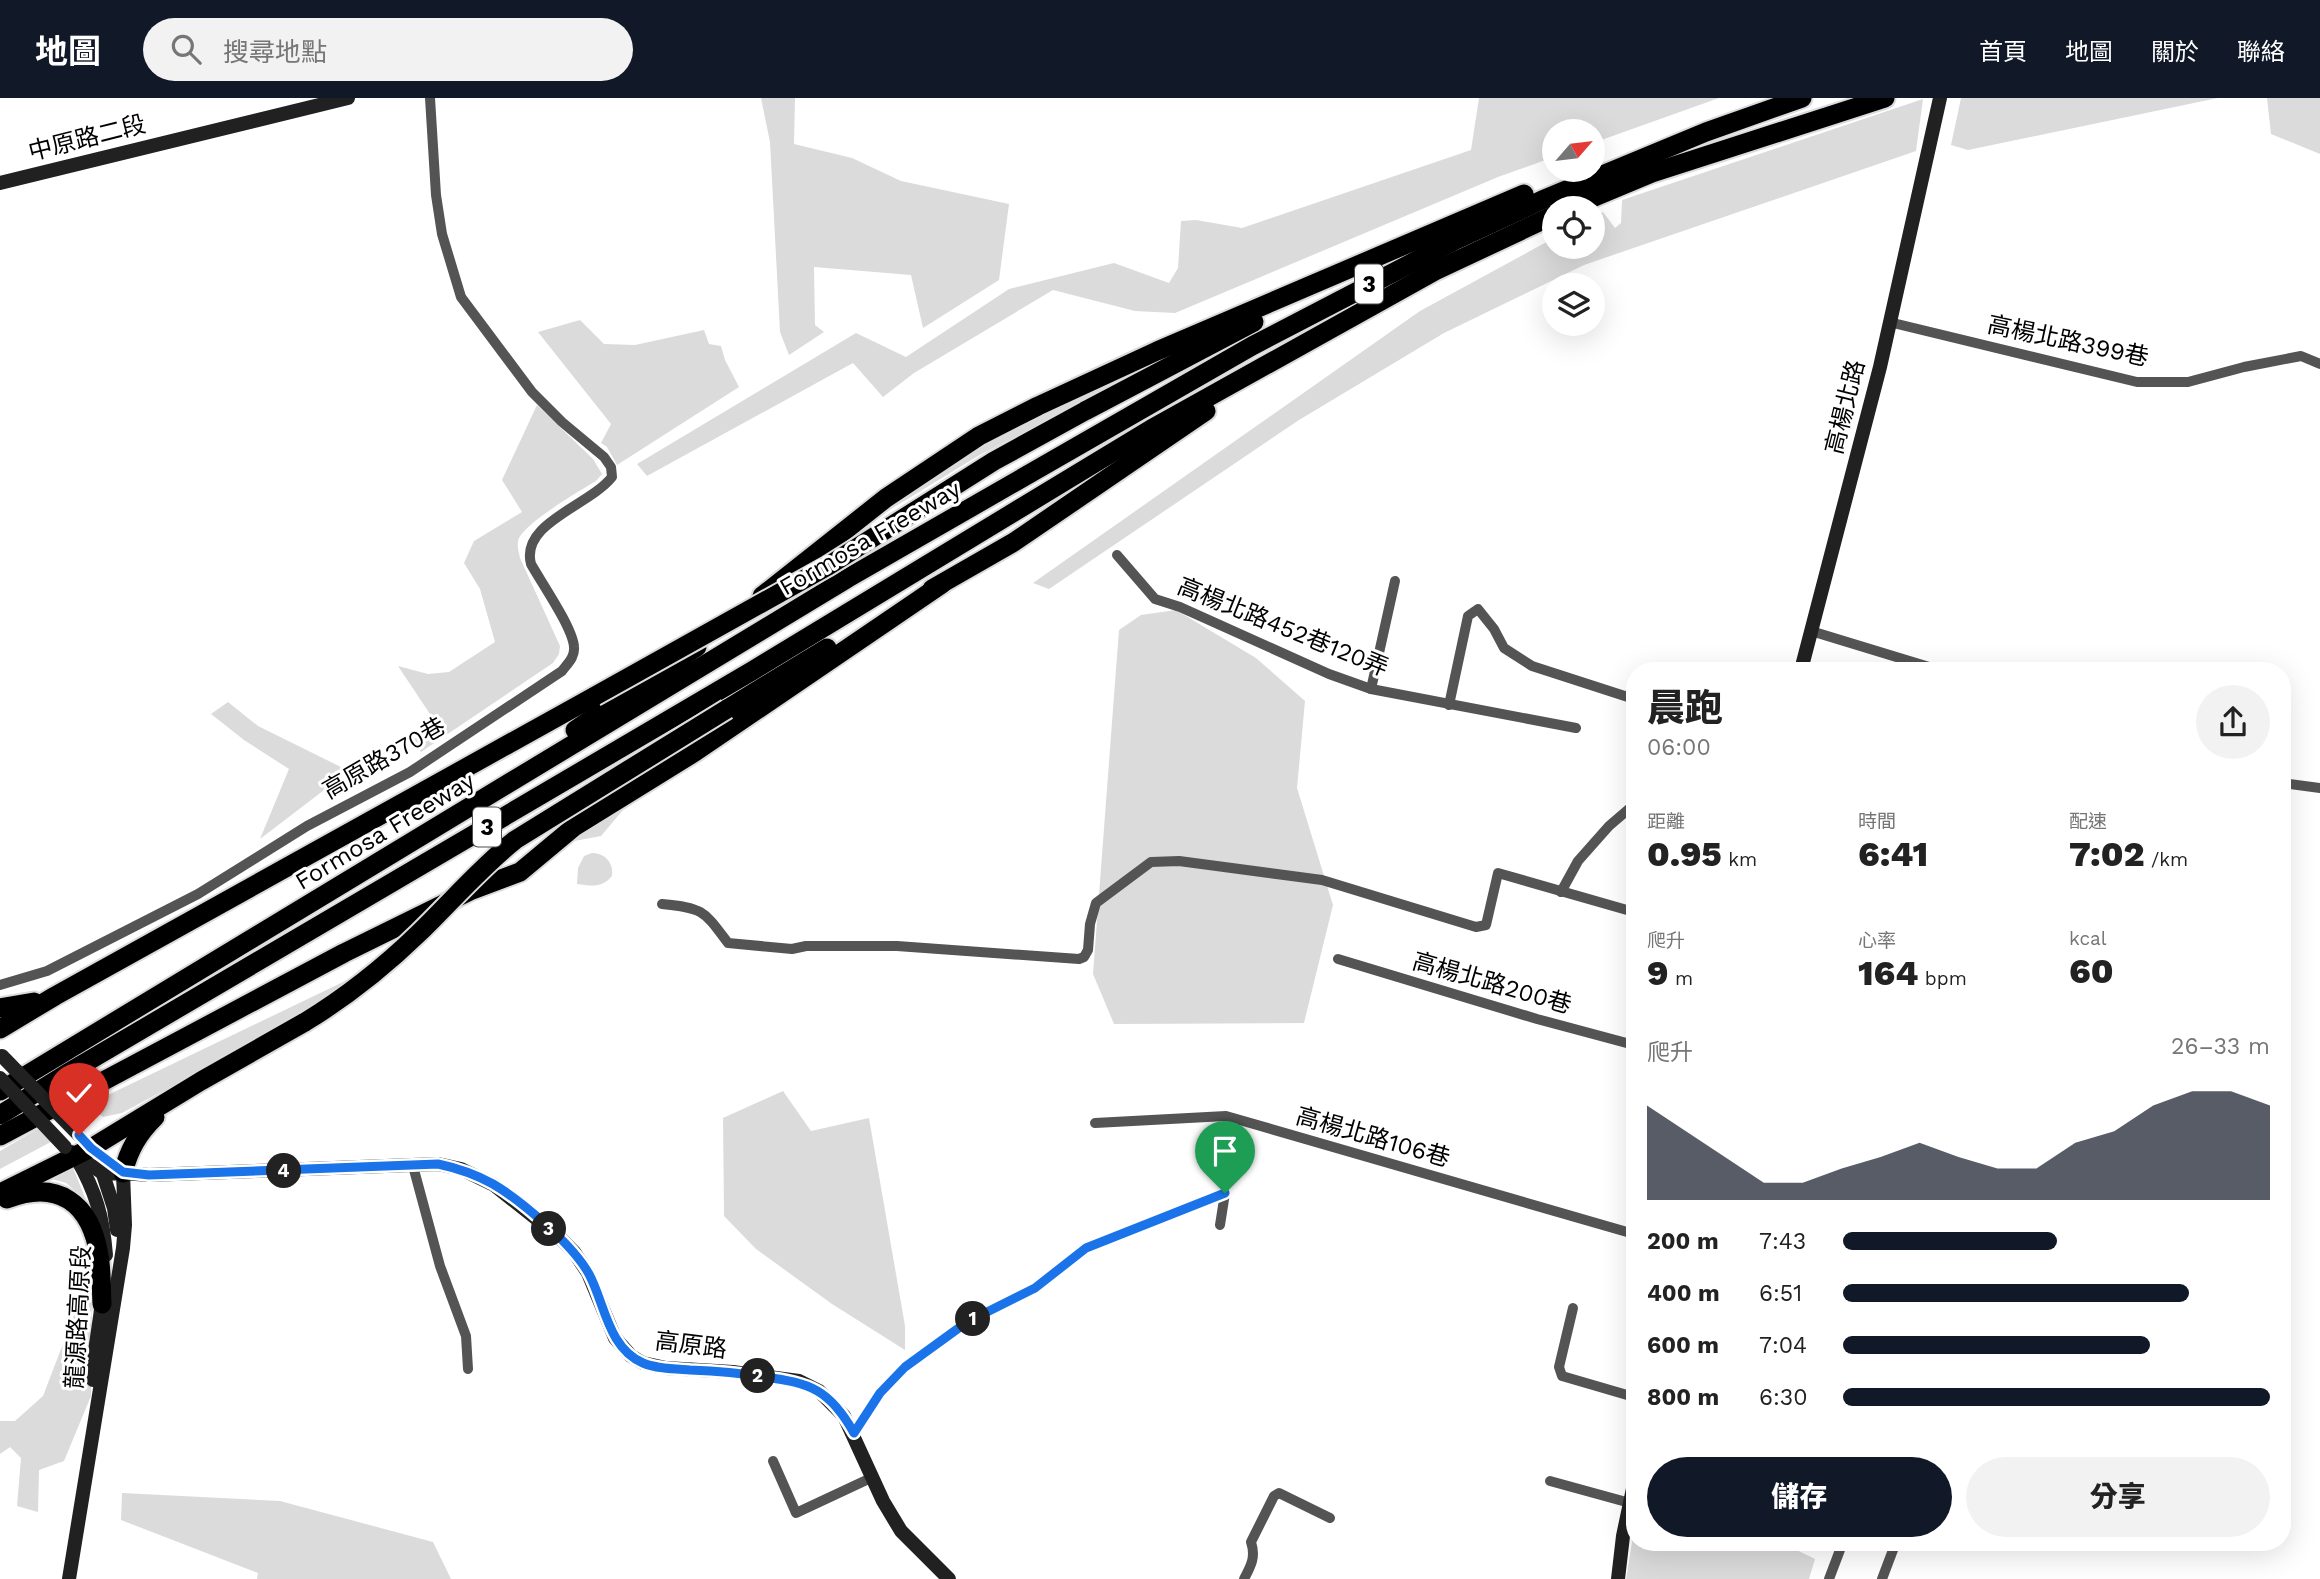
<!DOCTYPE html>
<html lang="zh-TW">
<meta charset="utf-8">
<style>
body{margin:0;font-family:"Work Sans","Noto Sans TC",sans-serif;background:#f2f2f2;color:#222;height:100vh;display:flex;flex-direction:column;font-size:26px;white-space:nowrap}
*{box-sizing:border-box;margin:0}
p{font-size:23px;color:#767676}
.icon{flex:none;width:38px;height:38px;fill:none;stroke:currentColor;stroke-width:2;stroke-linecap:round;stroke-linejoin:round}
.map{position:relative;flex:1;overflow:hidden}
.details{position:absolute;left:1626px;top:564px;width:665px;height:889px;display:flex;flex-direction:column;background:#fff;border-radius:28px;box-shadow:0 7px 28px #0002}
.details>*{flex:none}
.needle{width:46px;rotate:62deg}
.controls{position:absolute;left:1542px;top:21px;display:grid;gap:14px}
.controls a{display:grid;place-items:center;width:63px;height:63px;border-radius:50%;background:#fff;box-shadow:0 7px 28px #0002;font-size:35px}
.pin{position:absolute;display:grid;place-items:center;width:60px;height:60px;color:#fff;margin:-72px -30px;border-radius:50% 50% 50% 0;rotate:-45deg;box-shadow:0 0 7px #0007}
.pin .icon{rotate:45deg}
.km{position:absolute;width:35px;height:35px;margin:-18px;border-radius:50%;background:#222;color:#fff;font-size:19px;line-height:35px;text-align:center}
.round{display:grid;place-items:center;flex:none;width:74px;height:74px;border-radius:37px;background:#f2f2f2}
.summary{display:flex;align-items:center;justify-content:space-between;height:119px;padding:0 21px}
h1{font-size:38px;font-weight:800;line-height:52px}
.figures{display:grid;grid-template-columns:repeat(3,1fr);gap:10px;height:119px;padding:7px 21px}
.figures div{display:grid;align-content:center}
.figures b{font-size:35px;font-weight:800}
.figures small{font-size:19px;font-weight:400}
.figures p{font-size:19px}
.chart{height:196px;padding:14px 21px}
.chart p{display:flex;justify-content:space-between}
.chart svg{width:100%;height:126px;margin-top:7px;fill:#111827;opacity:.7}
.action{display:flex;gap:14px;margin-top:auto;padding:14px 21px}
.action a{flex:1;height:80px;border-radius:42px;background:#111827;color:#fff;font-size:28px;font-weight:800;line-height:80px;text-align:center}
.action a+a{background:#f2f2f2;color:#222}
ul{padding:0 21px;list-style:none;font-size:23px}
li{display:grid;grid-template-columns:112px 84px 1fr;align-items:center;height:52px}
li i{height:18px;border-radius:9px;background:#111827}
header{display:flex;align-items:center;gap:42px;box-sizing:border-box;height:98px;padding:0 35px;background:#111827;color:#fff}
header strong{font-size:33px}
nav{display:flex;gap:38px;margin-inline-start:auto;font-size:24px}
.search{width:490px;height:63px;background:#f2f2f2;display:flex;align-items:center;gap:18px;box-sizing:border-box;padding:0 24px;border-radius:38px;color:#767676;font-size:26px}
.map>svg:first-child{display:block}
</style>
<header>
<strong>地圖</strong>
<div class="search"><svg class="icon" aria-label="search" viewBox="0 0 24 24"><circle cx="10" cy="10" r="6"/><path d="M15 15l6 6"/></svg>搜尋地點</div>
<nav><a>首頁</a><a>地圖</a><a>關於</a><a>聯絡</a></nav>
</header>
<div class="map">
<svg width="2320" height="1481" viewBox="0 0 2320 1481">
<rect width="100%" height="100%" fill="#fff"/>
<g fill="#dbdbdb">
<path d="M761 0H795L794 46 852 60 901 83 1009 106 999 182 923 230 911 177 814 169 815 227 824 234 789 257 780 234 770 44Z"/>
<path d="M1479 0H1719L1593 45 1592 33H1580L1572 23 1554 33 1551 60 1498 79 1175 215 1135 213 1053 192 914 275 883 299 853 265 647 378 637 366 856 235 906 259 1009 191 1114 165 1169 185 1178 170 1181 123 1196 122 1242 130 1471 52Z"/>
<path d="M1961 0H2218L1968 52 1951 47Z"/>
<path d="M2267 0H2320V56L2271 36Z"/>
<path d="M1923 1 1916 53 1584 167 1444 235 1299 322 1049 491 1033 485 1420 213 1554 140V149H1592L1593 119 1603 114 1615 130 1621 125 1622 102Z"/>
<path d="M580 222 604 246 635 247 704 232 709 246 721 248 725 262 739 289 617 367 607 349 601 345 611 326 538 234Z"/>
<path d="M1203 241 978 358 855 433 981 344Z"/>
<path d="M537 307 593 361 602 376 596 383C581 392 521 427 518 443 517 448 519 455 520 460L560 548 559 556 553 565 421 654 413 642 436 625 398 568 428 576 449 574 495 544 480 491 464 465 474 443 522 414 502 382Z"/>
<path d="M1176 512 1256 560 1305 603 1297 690 1333 807 1304 925 1114 926 1093 876 1119 532 1141 517Z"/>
<path d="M228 604 258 628 349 673 260 741 289 671 244 642 211 616Z"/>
<path d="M634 699 601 738 569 744Z"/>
<path d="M592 755C605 755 614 765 612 778 602 790 592 788 577 786L578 770 584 758Z"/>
<path d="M368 872 388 877 355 889 122 1015 103 1019 92 1010 110 996Z"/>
<path d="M783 993 811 1033 869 1020 905 1228V1252L832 1206 756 1151 724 1118 723 1020Z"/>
<path d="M46 1026 62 1038 0 1071V1053Z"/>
<path d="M71 1065 86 1102 66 1085 48 1080Z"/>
<path d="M92 1180 91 1298 64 1363 39 1372 38 1414 17 1408 21 1360 10 1349 0 1356V1323H15L43 1298 78 1207Z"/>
<path d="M122 1395 280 1403 433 1444 451 1481H257L258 1475 121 1422Z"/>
<path d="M1634 1432V1444H1780L1815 1461 1809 1481H1626Z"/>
</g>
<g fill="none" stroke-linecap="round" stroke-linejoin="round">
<defs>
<g id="highway">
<path d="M1568 110 1652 75 1885 0"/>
<path d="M1085 313 1254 224"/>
<path d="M932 491 1014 444 1206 313"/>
<path d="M762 498 886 400 979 338 1038 308 1157 253 1524 96"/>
<path d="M727 611 827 550"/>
<path d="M575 632 697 549"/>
<path d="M0 910 34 904"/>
<path d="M0 931 55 898 595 598"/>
<path d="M0 993 848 480 1252 248 1454 143 1542 102 1706 34 1802 0"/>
<path d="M0 1017 66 976 752 573 1151 331 1435 173 1554 117"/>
<path d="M0 1038 344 855 472 792 520 774 574 729 695 654 942 486"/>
<path d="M123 1075C129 1051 138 1036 155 1019"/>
<path d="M0 1095 91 1050 201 983 305 924"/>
<path d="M7 1101C58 1081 91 1105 99 1158 102 1173 101 1190 102 1206"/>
</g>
</defs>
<use href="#highway" stroke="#dbdbdb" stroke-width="23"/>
<g stroke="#545454" stroke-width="10">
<path d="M1889 224 2137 284H2188L2244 269 2301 258 2320 266"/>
<path d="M1117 457 1155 501 1180 509 1329 576 1371 591 1576 630"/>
<path d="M1811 533 1939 572"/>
<path d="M1371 591 1395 483"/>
<path d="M1449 607 1468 518 1478 511 1494 531 1504 550 1532 568 1634 601"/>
<path d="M2282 685 2320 690"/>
<path d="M1561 794 1578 763 1609 728 1630 710 1634 711"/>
<path d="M662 806C704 810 704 813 728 845L792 851 806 848H897L1079 861 1084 859 1088 852 1090 826 1096 805 1151 764 1179 763 1322 782 1476 829 1486 827 1498 775 1634 814"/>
<path d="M1338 861 1537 921 1634 947"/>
<path d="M0 887 47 873 198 796 307 728 410 674 562 573C568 565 575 559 574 549 573 530 541 484 531 466 520 425 589 408 612 379L611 369 604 359 562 324 532 294 461 199 442 136 436 97 430 0"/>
<path d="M1095 1025 1226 1018 1634 1136"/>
<path d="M413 1068 440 1168 466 1238 468 1271"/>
<path d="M1573 1210 1559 1269 1562 1278 1634 1299"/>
<path d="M854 1335 880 1295 905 1269 967 1224 1035 1190 1086 1150 1225 1095 1220 1127"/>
<path d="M773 1363 796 1415 873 1379"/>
<path d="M1550 1383 1630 1405"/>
<path d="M1244 1481C1251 1468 1256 1459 1251 1444L1274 1398 1279 1395 1330 1420"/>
<path d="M1829 1481 1843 1444"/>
<path d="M1882 1481 1896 1444"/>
</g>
<g stroke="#212121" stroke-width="14">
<path d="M0 85 348 0"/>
<path d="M1801 572 1880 269 1940 0"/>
<path d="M71 1054 104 1076 123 1075 149 1077 438 1066 461 1071 494 1087 557 1137 574 1154 588 1175 615 1240 631 1258 643 1265 666 1270 733 1274 799 1283 819 1293 844 1318 883 1403 901 1433 949 1481"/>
<path d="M77 1061C96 1094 103 1119 106 1157"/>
<path d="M100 1067 114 1110 117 1132"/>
<path d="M93 1282V1267L103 1198"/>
<path d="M69 1481 123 1150 125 1127 123 1075"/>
<path d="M1618 1481 1623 1438 1634 1386"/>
</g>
<use href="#highway" stroke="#000" stroke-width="19"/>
<defs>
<g id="highway-bridge">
<path d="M595 598 828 468 994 363 1085 313"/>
<path d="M305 924C346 899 384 869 419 835 451 804 480 770 515 742L727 611"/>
</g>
</defs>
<use href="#highway-bridge" stroke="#dbdbdb" stroke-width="23" stroke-linecap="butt"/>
<g stroke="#212121" stroke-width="14">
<path d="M2 958 79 1037"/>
<path d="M0 980 65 1049"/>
</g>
<use href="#highway-bridge" stroke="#000" stroke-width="19"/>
</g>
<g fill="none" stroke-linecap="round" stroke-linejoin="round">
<defs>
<path id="route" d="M79 1037 91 1050 123 1074 149 1077 438 1066C457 1070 475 1076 493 1086 522 1103 573 1147 589 1176 605 1206 608 1250 643 1265 657 1271 675 1271 690 1272 715 1273 740 1275 764 1279 811 1285 830 1292 854 1335L880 1295 905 1269 967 1224 1035 1190 1086 1150 1225 1095"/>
</defs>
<use href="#route" stroke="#fff" stroke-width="14"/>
<use href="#route" stroke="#1a73e8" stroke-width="9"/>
</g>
<g text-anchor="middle" stroke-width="6" stroke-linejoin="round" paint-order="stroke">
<g fill="#fff" stroke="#4c4c4c" stroke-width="2">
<rect x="1355" y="166.5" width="28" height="39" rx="5"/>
<rect x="473" y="709.5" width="28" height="39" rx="5"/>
</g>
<g font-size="23" font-weight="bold" fill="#000">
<text x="1369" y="194">3</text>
<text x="487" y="737">3</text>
</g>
<g font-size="24" fill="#000" stroke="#fff">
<text transform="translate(87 40) rotate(-14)" y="8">中原路二段</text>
<text transform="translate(2068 243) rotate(12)" y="8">高楊北路399巷</text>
<text transform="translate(1845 309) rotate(-76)" y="8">高楊北路</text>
<text transform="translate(870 440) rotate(-30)" y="8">Formosa Freeway</text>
<text transform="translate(1283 529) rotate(22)" y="8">高楊北路452巷120弄</text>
<text transform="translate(384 660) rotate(-30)" y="8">高原路370巷</text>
<text transform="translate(385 733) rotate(-31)" y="8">Formosa Freeway</text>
<text transform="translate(1492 885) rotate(16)" y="8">高楊北路200巷</text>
<text transform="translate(1373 1039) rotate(16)" y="8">高楊北路106巷</text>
<text transform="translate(78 1219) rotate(-87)" y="8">龍源路高原段</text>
<text transform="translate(691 1247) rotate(7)" y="8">高原路</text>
</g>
</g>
</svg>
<div class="controls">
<a><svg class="needle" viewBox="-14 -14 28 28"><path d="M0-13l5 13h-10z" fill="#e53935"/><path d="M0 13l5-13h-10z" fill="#767676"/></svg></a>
<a><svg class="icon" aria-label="locate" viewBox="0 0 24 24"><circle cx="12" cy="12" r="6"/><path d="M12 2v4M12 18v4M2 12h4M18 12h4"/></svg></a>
<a><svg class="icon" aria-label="layers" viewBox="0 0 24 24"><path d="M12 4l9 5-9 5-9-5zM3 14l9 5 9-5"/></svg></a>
</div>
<div class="pin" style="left:1225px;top:1095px;background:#1e9e55"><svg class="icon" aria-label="arrive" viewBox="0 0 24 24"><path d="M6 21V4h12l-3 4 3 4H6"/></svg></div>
<div class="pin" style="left:79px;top:1037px;background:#d93025"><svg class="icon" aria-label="check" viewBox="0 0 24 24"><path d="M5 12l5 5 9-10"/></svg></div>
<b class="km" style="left:973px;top:1221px">1</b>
<b class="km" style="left:758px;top:1278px">2</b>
<b class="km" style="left:549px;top:1131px">3</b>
<b class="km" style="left:284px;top:1073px">4</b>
<section class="details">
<div class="summary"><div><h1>晨跑</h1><p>06:00</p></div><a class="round"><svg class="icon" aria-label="share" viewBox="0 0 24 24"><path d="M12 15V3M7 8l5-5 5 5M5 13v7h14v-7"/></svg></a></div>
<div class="figures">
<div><p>距離</p><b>0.95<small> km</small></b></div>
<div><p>時間</p><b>6:41</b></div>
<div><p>配速</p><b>7:02<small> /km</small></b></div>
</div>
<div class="figures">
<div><p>爬升</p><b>9<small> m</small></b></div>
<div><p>心率</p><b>164<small> bpm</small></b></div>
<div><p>kcal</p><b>60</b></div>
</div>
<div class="chart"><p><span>爬升</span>26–33 m</p>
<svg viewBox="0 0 160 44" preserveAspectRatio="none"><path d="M0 44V11L10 20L20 29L30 38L40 38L50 33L60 29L70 24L80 29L90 33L100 33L110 24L120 20L130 11L140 6L150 6L160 11V44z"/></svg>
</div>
<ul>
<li><b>200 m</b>7:43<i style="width:50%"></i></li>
<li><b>400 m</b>6:51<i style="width:81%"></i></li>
<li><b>600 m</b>7:04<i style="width:72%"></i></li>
<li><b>800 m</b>6:30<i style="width:100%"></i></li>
</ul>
<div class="action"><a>儲存</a><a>分享</a></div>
</section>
</div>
